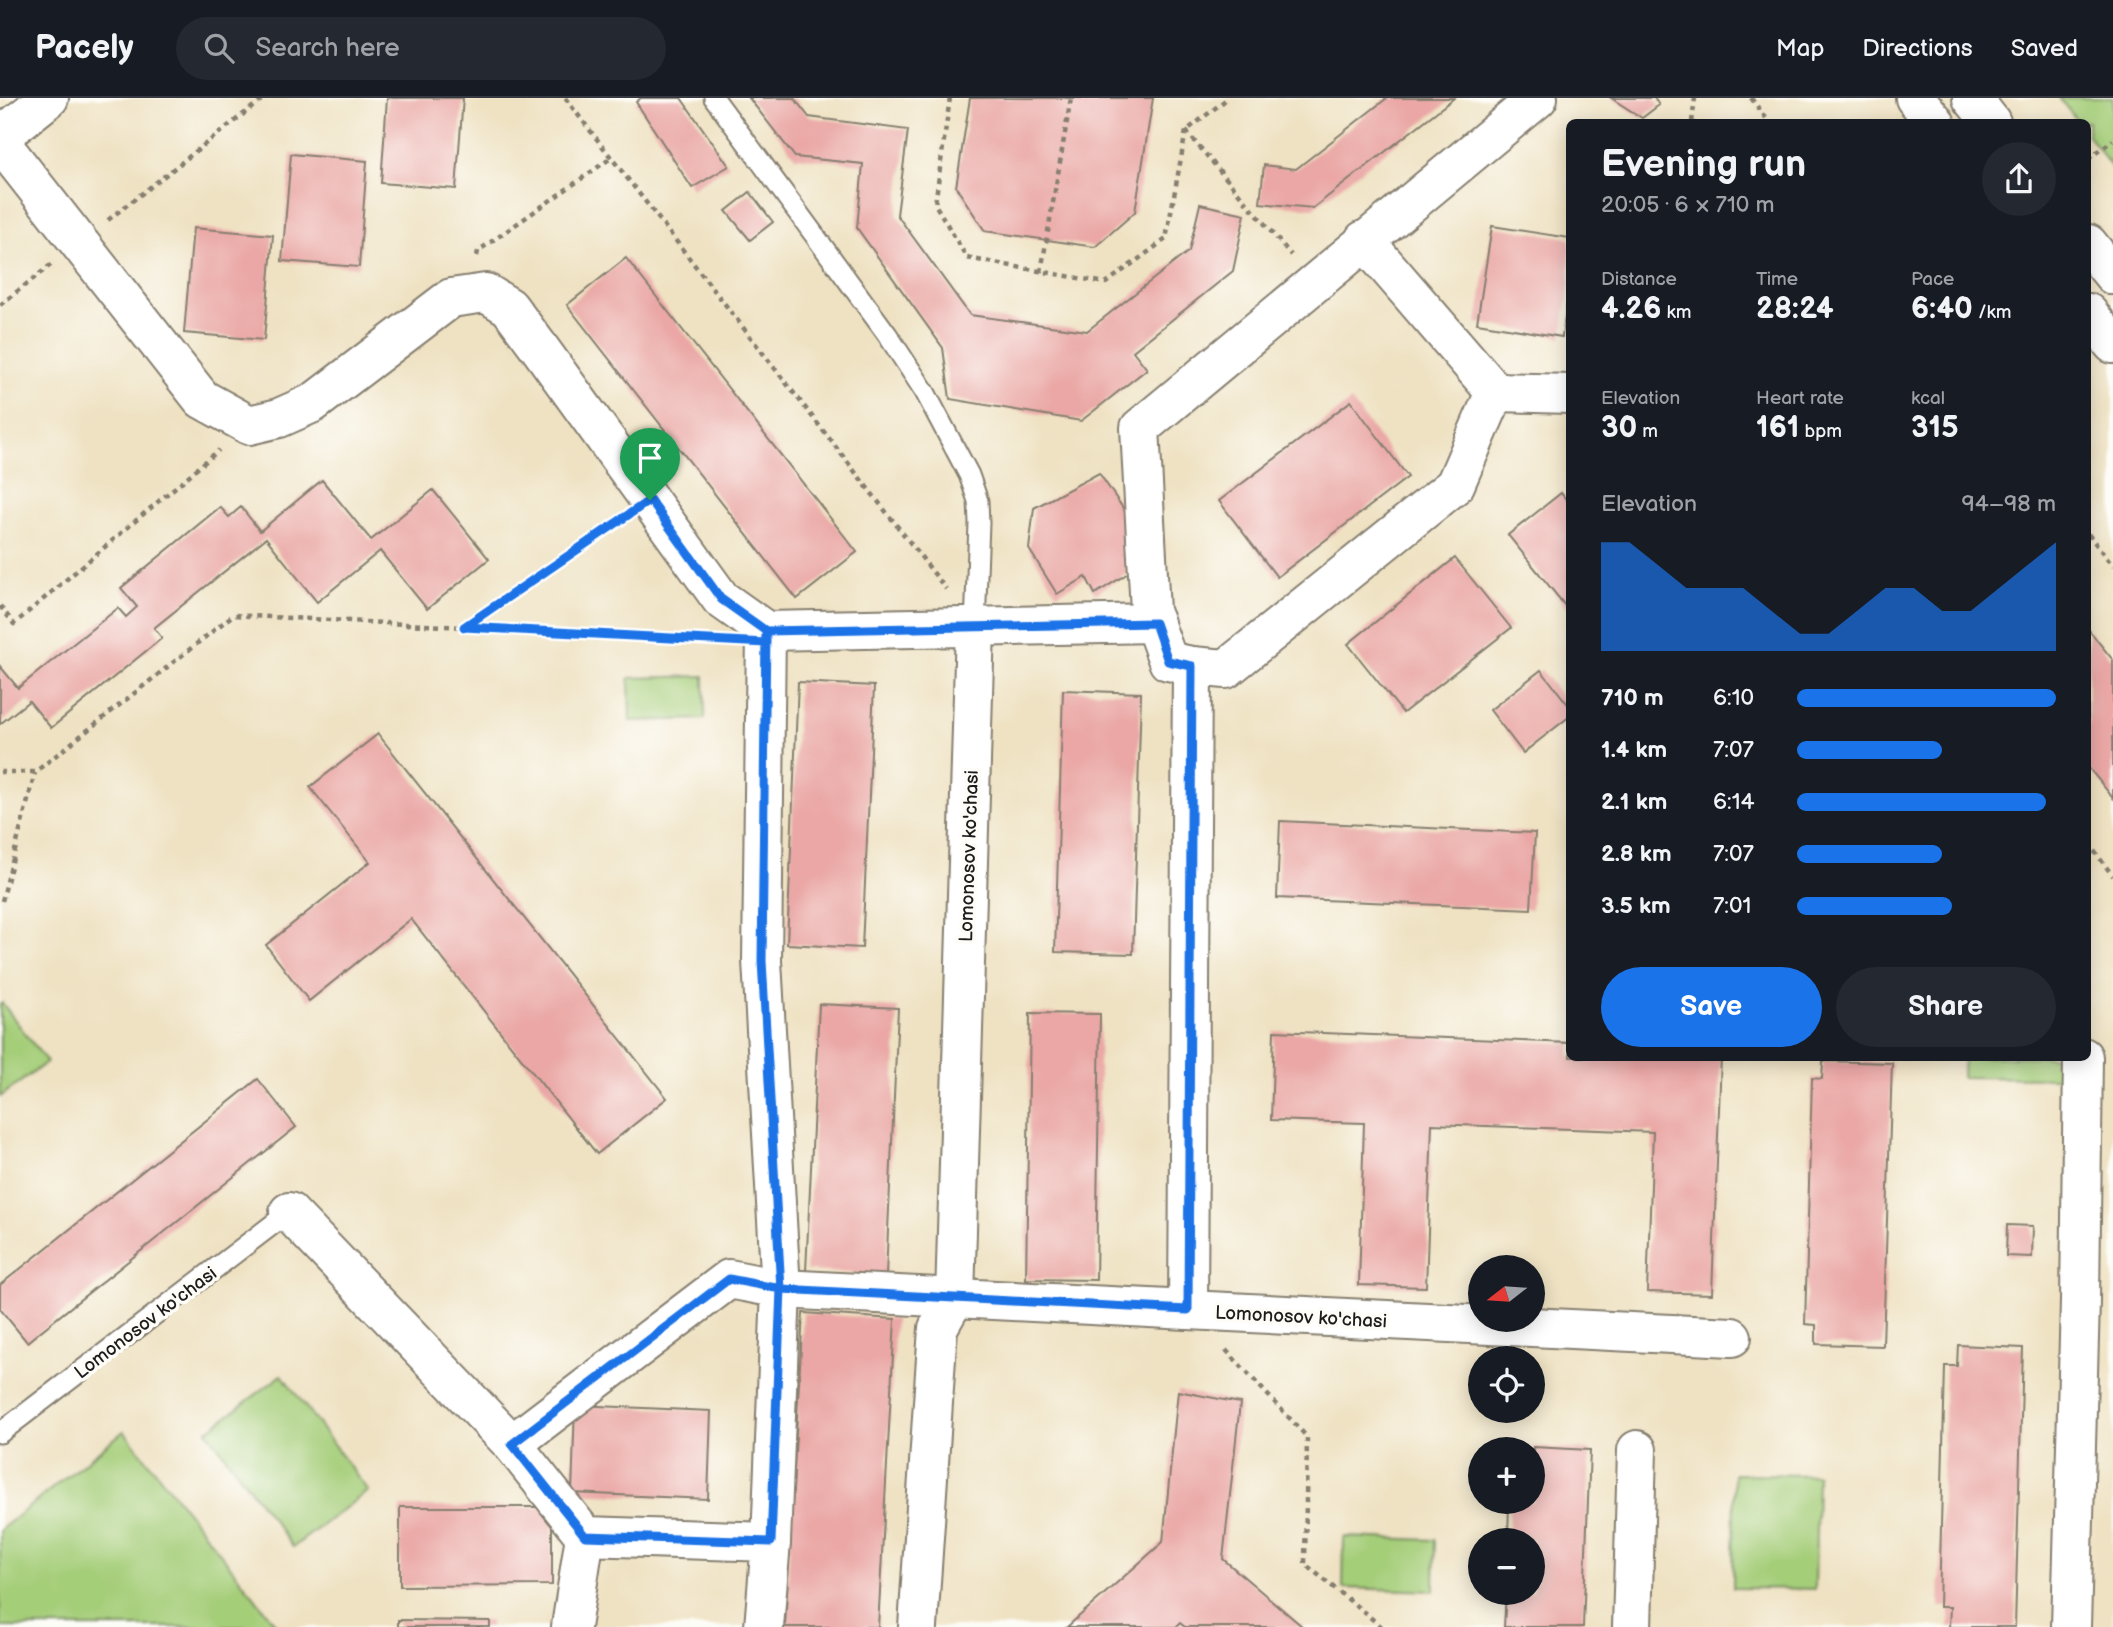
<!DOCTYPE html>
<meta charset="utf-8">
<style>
body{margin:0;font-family:"Balsamiq Sans",sans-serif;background:#242831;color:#f1f3f6;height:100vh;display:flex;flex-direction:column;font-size:26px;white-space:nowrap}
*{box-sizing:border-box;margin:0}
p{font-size:23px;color:#9ea1a6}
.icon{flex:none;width:38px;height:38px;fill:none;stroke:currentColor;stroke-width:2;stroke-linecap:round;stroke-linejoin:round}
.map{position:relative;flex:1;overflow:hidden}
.details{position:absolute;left:1566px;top:21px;width:525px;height:942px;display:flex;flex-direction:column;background:#171b24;border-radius:10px;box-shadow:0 4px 18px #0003}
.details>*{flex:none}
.needle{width:46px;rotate:253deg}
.controls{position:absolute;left:1468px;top:1157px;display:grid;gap:14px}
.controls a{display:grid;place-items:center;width:77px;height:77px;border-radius:50%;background:#171b24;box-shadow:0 4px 18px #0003;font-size:35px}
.pin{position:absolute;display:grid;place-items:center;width:60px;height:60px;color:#fff;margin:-72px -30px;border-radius:50% 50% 50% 0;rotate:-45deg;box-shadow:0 0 7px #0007}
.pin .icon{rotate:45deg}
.round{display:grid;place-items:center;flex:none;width:74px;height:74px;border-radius:37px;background:#242831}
.summary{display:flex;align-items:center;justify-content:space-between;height:119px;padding:0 35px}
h1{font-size:38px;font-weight:700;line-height:52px}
.stats{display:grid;grid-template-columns:repeat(3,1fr);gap:10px;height:119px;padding:7px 35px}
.stats div{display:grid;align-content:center}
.stats b{font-size:30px;font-weight:700}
.stats small{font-size:19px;font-weight:400}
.stats p{font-size:19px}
.chart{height:196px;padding:14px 35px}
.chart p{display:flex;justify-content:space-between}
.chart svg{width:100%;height:126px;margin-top:7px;fill:#1a73e8;opacity:.7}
.button{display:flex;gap:14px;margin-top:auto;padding:14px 35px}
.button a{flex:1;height:80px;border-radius:42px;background:#1a73e8;color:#fff;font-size:28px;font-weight:700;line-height:80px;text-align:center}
.button a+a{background:#242831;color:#f1f3f6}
ul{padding:0 35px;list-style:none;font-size:23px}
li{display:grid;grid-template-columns:112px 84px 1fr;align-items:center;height:52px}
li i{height:18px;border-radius:9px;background:#1a73e8}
header{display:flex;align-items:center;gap:42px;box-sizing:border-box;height:98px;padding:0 35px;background:#171b24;border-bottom:2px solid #363941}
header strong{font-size:33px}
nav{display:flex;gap:38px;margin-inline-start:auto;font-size:24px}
.search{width:490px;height:63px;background:#242831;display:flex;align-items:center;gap:18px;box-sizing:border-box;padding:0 24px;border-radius:38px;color:#9ea1a6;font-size:26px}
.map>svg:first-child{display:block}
</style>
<header>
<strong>Pacely</strong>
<div class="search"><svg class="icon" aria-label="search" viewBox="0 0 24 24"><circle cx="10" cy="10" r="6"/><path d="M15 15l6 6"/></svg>Search here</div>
<nav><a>Map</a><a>Directions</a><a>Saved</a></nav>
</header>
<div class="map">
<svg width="2113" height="1529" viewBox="0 0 2113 1529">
<rect width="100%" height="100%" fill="#fdfcf7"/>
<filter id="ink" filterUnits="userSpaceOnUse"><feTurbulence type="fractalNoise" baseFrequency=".0143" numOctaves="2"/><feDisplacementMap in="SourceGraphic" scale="14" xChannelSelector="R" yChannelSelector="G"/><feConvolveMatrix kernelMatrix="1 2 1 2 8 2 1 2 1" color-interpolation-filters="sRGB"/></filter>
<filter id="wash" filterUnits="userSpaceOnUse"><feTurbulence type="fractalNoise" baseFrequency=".00686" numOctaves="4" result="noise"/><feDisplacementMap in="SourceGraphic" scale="28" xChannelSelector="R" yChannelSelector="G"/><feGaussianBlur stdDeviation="1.57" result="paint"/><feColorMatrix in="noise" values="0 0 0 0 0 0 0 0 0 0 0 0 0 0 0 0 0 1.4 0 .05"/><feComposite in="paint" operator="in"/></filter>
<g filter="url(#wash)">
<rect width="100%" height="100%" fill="#efe2c3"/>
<g fill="#a5ce79" stroke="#60754a" stroke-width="2">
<path d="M2059 0H2113V71L2088 38V24H2078Z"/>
<path d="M704 578 705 621 630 623 629 580Z"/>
<path d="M2 905 47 964 0 999V906Z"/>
<path d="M1963 959H2061L2060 980 1962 979Z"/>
<path d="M282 1277 368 1393 293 1449 207 1333Z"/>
<path d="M124 1333 278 1529H0V1432Z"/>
<path d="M1734 1376 1817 1377 1815 1491 1733 1490Z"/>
<path d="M1344 1439 1435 1442 1434 1493 1343 1490Z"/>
</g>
<g id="blocks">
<g fill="#eaa7a5">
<path d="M387 0H463L456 91 381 85Z"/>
<path d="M641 0H681L729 68 692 90 636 4Z"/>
<path d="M749 0H794L809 19 908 32 897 117 970 217 1087 233 1189 153 1200 106 1245 116 1233 173 1133 253 1147 271 1081 323 950 301 943 250 857 130 863 66 795 59Z"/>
<path d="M970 0H1153L1135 114 1095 149 985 133 956 89Z"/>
<path d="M1387 0H1454L1313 110 1260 105 1264 67 1296 71Z"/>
<path d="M1611 0H1654L1659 7 1642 20Z"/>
<path d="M291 56 367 63 359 169 282 163Z"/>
<path d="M750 94 773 124 750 142 726 113Z"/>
<path d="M1492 128 1570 140V185L1562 239 1477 225Z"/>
<path d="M193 130 273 137 264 242 184 235Z"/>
<path d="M626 160 857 454 797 501 567 207Z"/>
<path d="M1351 303 1408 379 1277 479 1219 403Z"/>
<path d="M1099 375 1133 425V472L1095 496 1086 479 1057 496 1029 451 1034 410Z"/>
<path d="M322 382 371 442 433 392 489 461 427 511 380 453 317 504 266 440 154 530 162 540 51 630 29 603 0 626V568L18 590 118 510 126 519 137 509 121 490 220 409 229 419 241 409 260 433Z"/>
<path d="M1561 395 1570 406V514L1508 437Z"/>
<path d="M1455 460 1511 530 1403 615 1348 546Z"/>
<path d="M2088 531 2113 562V700L2088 669Z"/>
<path d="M1541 572 1570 609V618L1523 655 1490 612Z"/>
<path d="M798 584 874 588 862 850 787 846Z"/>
<path d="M1063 592 1141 595 1133 856 1055 854Z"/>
<path d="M378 636 667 1000 597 1056 411 821 309 903 266 847 370 764 310 689Z"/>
<path d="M1280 723 1535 735 1531 811 1277 800Z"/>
<path d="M819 906 898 910 886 1177 806 1173Z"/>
<path d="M1030 915 1100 916 1096 1182 1026 1181Z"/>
<path d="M1274 933 1570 945V959H1721L1712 1196 1647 1194 1653 1034 1432 1026 1426 1189 1359 1187 1364 1025 1271 1022Z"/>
<path d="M1823 963 1892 965 1883 1248 1816 1246V1227L1805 1226 1812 980 1822 981Z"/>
<path d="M258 981 296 1029 27 1244 0 1211V1187Z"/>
<path d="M2007 1127 2033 1128 2032 1159 2006 1158Z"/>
<path d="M803 1215 895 1221 878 1529H785Z"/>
<path d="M1958 1247 2023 1250 2015 1529H1949L1950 1509H1939L1945 1268H1957Z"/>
<path d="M1178 1293 1240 1305 1223 1461 1303 1529H1185L1180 1525 1176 1529H1067L1163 1444Z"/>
<path d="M575 1307 711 1313 708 1401 572 1395Z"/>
<path d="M1533 1349 1590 1352 1583 1529H1504L1506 1494H1533V1442H1508L1509 1404H1533Z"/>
<path d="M400 1409H552V1487L400 1488Z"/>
<path d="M398 1522 490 1523V1529H398Z"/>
</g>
</g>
</g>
<g filter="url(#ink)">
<use href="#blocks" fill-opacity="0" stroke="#867f70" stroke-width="2"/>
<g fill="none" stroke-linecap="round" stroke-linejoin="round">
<defs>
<g id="lane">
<path d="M714 0 887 236 925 294 969 377 978 403 979 425 975 529"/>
<path d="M0 1335 289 1114"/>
</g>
<g id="street">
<path d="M1538 0 1140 330 1150 513 1168 563 1192 568 1188 1212 1732 1239"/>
<path d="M0 44 202 301 249 327 279 320 313 305 451 200 486 195 509 209 541 252 721 501 766 533 1155 525"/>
<path d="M1364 142 1495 294 1570 296"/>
<path d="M766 533 762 863 781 1191 771 1444"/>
<path d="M1192 568 1226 571 1455 387 1495 294"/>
<path d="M289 1114 512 1346 729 1181 781 1191 1188 1212"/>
<path d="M512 1346 585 1438"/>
<path d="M571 1529 585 1438 771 1444 764 1529"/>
<path d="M918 1529 938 1230 955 1200 975 529"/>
<path d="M1632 1529 1637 1352"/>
<path d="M2071 1529 2080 1203 2083 959"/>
</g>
<g id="secondary">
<path d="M1915 0 1935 24"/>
<path d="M1972 0 1991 24"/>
<path d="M0 39 49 0"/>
<path d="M2088 146 2113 177"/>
<path d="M2088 215 2113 246"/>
</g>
</defs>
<use href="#lane" stroke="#867f70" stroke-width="23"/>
<use href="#street" stroke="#867f70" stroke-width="42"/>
<use href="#secondary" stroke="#867f70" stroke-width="42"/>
<g stroke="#867f70" stroke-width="4.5" stroke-dasharray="5 5" stroke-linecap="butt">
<path d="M565 0 946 491"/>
<path d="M950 0 935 106 967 160 1106 185 1166 141 1186 33 1228 0"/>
<path d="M1751 0 1769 24"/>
<path d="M1692 24 1695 0"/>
<path d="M1186 33 1291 157"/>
<path d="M2088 61 2113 42"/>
<path d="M108 122 264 0"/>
<path d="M477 158 478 153 611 60"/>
<path d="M1041 174 1071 0"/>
<path d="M0 207 52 166"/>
<path d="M2088 436 2113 468"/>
<path d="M0 508 14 526 219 352"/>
<path d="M465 528 620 423"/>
<path d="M0 674H35L233 517 712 542"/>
<path d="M2088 745 2113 778"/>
<path d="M2 803 35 675"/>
<path d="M1226 1252 1307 1339 1305 1466 1382 1529"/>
</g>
<use href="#lane" stroke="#fff" stroke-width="19"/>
<use href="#street" stroke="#fff" stroke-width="38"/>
<use href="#secondary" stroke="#fff" stroke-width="38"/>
</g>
</g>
<g fill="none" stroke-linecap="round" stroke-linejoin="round" filter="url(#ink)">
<defs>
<path id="route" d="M650 402 721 501 766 533 762 863 781 1191 729 1181 512 1346 585 1438 771 1444 781 1191 1188 1212 1192 568 1168 563 1155 525 766 533V545L464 529 650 402"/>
</defs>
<use href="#route" stroke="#fff" stroke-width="14"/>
<use href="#route" stroke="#1a73e8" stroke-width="9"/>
</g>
<g text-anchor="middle" stroke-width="7" stroke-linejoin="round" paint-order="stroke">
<g font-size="19" fill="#1c1c1c" stroke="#fdfcf7">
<text transform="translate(968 758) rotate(-88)" y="7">Lomonosov ko'chasi</text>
<text transform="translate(1301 1218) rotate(3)" y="7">Lomonosov ko'chasi</text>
<text transform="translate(145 1224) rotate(-37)" y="7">Lomonosov ko'chasi</text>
</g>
</g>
</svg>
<div class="controls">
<a><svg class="needle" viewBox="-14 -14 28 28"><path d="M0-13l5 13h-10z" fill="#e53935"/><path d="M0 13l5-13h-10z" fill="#9ea1a6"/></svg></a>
<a><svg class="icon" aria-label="locate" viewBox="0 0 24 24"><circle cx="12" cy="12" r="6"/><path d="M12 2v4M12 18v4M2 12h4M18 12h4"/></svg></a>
<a>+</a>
<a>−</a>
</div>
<div class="pin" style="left:650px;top:402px;background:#1e9e55"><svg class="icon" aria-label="arrive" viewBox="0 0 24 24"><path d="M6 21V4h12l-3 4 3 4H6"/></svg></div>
<section class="details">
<div class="summary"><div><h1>Evening run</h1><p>20:05 · 6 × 710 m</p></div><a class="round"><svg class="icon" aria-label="share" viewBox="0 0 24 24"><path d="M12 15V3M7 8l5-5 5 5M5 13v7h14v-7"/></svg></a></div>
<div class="stats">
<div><p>Distance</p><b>4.26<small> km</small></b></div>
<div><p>Time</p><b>28:24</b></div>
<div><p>Pace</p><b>6:40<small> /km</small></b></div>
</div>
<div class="stats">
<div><p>Elevation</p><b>30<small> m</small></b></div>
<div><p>Heart rate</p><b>161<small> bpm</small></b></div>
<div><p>kcal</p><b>315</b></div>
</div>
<div class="chart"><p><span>Elevation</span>94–98 m</p>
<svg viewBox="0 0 160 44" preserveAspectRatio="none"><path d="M0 44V6L10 6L20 14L30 22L40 22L50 22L60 30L70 38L80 38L90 30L100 22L110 22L120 30L130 30L140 22L150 14L160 6V44z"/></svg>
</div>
<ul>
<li><b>710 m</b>6:10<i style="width:100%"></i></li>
<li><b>1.4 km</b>7:07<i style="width:56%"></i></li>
<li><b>2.1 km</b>6:14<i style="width:96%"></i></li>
<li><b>2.8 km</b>7:07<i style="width:56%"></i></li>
<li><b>3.5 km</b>7:01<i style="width:60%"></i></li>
</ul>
<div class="button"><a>Save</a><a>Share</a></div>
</section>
</div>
